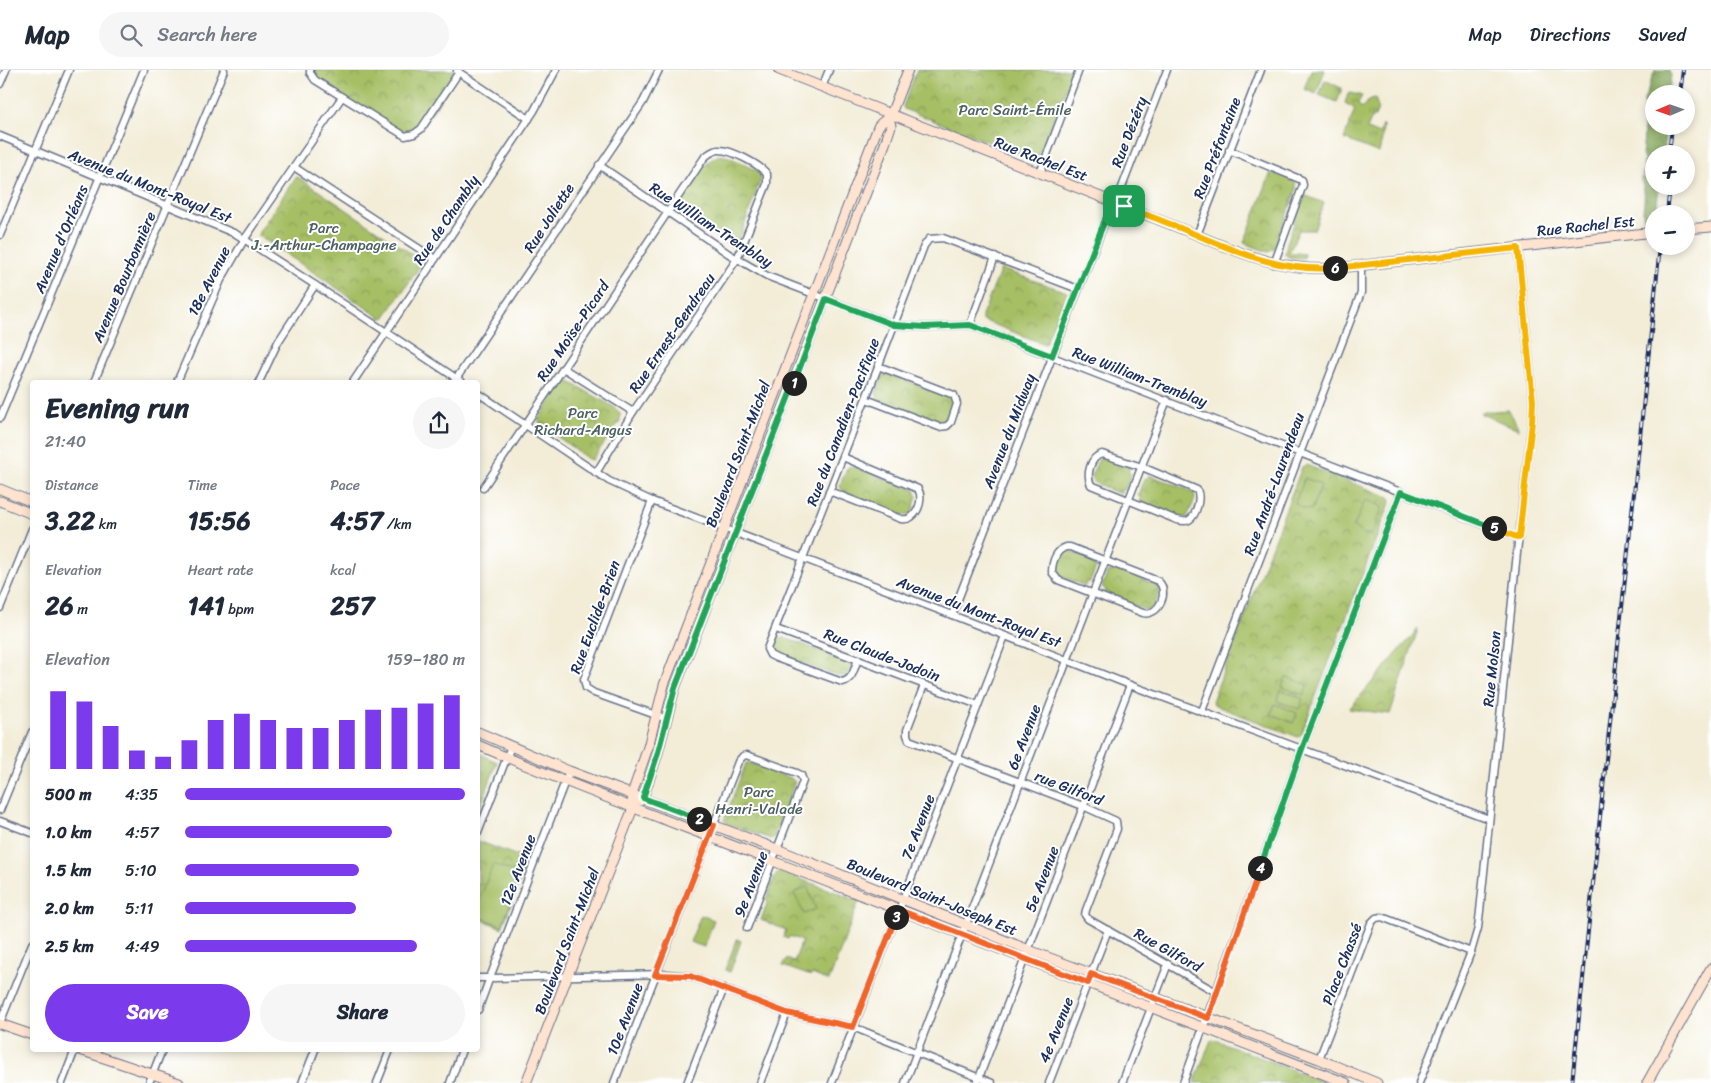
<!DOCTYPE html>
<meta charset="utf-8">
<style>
body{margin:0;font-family:Sriracha,sans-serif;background:#f6f6f7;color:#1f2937;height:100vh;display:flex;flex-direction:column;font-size:19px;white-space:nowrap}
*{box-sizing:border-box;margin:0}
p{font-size:16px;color:#747a83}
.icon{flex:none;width:28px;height:28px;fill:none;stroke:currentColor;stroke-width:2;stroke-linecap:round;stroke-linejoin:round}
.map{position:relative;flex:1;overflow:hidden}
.drawer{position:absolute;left:30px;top:310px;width:450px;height:672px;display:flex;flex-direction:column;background:#fff;border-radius:5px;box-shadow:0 2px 8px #0003}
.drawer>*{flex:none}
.needle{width:32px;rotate:268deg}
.tools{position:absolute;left:1645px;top:15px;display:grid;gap:10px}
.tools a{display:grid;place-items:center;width:50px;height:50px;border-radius:50%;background:#fff;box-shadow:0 2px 8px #0003;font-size:25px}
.pin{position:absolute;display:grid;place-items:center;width:42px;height:42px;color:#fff;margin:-21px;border-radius:10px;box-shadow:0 2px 8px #0006}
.km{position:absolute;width:25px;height:25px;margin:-12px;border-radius:50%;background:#222;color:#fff;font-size:14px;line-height:25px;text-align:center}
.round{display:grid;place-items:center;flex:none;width:52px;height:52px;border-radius:26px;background:#f6f6f7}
.headline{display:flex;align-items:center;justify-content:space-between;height:85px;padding:0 15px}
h1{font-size:28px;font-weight:700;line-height:38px}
.figures{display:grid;grid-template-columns:repeat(3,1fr);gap:8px;height:85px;padding:5px 15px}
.figures div{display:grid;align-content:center}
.figures b{font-size:25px;font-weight:700}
.figures small{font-size:14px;font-weight:400}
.figures p{font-size:14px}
.chart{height:140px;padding:10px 15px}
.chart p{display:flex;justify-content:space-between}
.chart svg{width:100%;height:90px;margin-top:5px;stroke:#7c3aed;stroke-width:6}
.action{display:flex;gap:10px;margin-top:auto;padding:10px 15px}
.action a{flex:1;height:58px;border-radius:30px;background:#7c3aed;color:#fff;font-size:20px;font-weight:700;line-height:58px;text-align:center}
.action a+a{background:#f6f6f7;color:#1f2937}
ul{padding:0 15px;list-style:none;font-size:16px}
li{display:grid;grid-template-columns:80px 60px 1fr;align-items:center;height:38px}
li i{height:12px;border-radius:6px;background:#7c3aed}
header{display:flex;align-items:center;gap:30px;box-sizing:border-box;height:70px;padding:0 25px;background:#fff;border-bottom:1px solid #e0e1e3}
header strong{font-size:24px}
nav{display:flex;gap:28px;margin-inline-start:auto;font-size:18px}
.search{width:350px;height:45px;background:#f6f6f7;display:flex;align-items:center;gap:12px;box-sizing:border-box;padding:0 18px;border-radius:28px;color:#747a83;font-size:19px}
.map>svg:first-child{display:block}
</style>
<header>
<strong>Map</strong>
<div class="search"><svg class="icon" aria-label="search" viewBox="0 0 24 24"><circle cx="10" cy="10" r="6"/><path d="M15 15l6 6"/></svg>Search here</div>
<nav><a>Map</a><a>Directions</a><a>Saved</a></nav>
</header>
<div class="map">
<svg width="1711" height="1013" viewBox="0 0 1711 1013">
<defs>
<pattern id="grass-tufts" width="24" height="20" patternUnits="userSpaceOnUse" patternTransform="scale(1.25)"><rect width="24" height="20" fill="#a6bf65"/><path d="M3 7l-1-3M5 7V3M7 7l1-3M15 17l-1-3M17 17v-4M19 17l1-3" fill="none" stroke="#869c56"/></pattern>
<pattern id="forest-crowns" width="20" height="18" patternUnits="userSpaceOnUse" patternTransform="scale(1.25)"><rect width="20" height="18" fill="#84a65a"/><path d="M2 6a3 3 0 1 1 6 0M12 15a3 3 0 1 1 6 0" fill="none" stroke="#6b884e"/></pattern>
<pattern id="park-crowns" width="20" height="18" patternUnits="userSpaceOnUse" patternTransform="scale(1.25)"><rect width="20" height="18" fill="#a6bf65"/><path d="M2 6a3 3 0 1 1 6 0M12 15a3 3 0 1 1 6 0" fill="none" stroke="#869c56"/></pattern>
</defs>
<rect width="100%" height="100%" fill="#fff"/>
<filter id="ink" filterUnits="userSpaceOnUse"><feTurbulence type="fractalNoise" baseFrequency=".02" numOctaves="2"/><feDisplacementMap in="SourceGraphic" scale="10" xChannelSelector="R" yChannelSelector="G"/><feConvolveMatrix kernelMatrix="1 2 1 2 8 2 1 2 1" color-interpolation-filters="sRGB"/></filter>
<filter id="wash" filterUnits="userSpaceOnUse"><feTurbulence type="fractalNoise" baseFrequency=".0096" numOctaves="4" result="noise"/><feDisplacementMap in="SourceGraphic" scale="20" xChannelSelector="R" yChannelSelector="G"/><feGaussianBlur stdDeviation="1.12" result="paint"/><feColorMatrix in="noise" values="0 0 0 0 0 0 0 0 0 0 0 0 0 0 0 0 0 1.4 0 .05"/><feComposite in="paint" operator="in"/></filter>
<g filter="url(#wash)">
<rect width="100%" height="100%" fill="#f3edd8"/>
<g fill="url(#grass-tufts)" stroke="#607762">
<path d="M1311 0H1325L1316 24 1304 19Z"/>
<path d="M1325 10 1341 18V22L1337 32 1319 25Z"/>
<path d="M1351 23 1362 26 1358 33 1361 38 1371 29 1375 28 1378 38 1375 47H1372L1367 59 1379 64 1382 55H1383L1382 69 1379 83 1344 69 1355 39 1345 33 1348 24Z"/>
<path d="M1304 125 1324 133 1314 160H1299L1289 182 1304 184V188L1288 187 1285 184 1287 173Z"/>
</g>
<path fill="url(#forest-crowns)" stroke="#506a5c" d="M1655 0H1669L1671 5 1669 24H1654V56H1666L1663 84H1654V116H1659L1656 144H1654V153L1647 154C1639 143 1646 133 1644 121 1644 117 1642 114 1642 109 1643 101 1646 93 1642 85L1644 65 1642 49 1644 43V30Z"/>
<g fill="url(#park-crowns)" stroke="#607762">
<path d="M310 0H456L459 2 421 59 405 66 315 10Z"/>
<path d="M917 0H1074L1037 88 1034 90 904 39 903 36Z"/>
<path d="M720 85 729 87 757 101 760 104 761 109 737 175 731 177 680 141V137C690 120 701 91 720 85Z"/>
<path d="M1271 102 1293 110 1296 114V121L1274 179 1268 182 1244 173Z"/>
<path d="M298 107 421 190V195L384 248H381L258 165 259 162 295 108Z"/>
<path d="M1001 199 1067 222 1045 274 982 250V246Z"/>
<path d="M888 303 951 328C957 338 949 354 937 353L878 329 876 323 883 306 887 305Z"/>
<path d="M568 311 614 337 620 343V351L592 390 588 389 539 353V348L563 313Z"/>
<path d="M1100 387H1104L1130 397 1128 402 1131 404 1125 420 1122 419 1120 424 1093 412 1091 405Z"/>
<path d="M1306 395 1389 427 1391 430 1301 665 1298 667 1214 635 1212 631 1302 397Z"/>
<path d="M852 396 915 420 917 426 912 443 904 446 842 422 840 415 847 398Z"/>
<path d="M1149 405 1194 422 1195 429 1187 447 1179 448 1139 431 1141 426 1138 425 1144 408 1147 409Z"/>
<path d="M1067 480 1095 490 1093 495 1096 497 1090 512 1087 511 1085 516 1062 507 1056 502C1055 495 1059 483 1067 480Z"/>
<path d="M1114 497 1158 516 1160 522 1153 538 1148 540H1145L1104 524 1106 519 1102 517 1108 501 1112 502Z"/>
<path d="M1418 559 1390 644 1349 639Z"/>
<path d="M778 567 786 568 848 591 851 596 850 602 846 606H838L775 583 772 577 774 570Z"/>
<path d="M478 683 497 692 478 743Z"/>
<path d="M746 693H750L792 709 795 712 774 767 771 769 726 753 724 750Z"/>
<path d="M478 771 528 790 502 858 478 848Z"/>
<path d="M779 801 859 831 829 911 812 904 811 906 783 896 786 889 794 892 802 871 790 866 788 869 783 867 786 860 761 850 768 831 766 829 776 804Z"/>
<path d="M1213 969 1326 1013H1194L1211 970Z"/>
</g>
<g fill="#a6bf65" stroke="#607762">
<path d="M1509 340 1519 359 1481 344V342Z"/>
<path d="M1305 408 1320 414 1321 416 1311 440 1301 438 1295 433Z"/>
<path d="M1367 430 1381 436 1382 439 1372 464H1363L1354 457 1364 432Z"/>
<path d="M1286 607 1308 615 1304 625 1282 617Z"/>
<path d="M1281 620 1303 629 1299 639 1277 631Z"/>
<path d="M1275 634 1297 643 1293 653 1271 644Z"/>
<path d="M493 794 521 805 502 856 478 846V834Z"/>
<path d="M807 817 816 839 804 844 794 823Z"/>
<path d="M701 845 714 850 704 877 690 872Z"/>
<path d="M737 869 741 871 730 902 725 900Z"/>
</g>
</g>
<g filter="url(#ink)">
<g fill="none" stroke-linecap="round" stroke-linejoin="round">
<defs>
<g id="street">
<path d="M310 0V3L315 10 405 66 414 64 421 59 459 2"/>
<path d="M457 1 529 49"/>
<path d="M0 14 6 0"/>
<path d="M822 17 829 0"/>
<path d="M0 66 236 164 315 215 462 312"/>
<path d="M1229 80 1302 110 1303 115 1274 194"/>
<path d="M599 95 729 184 767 206 894 255 925 257 970 255 1519 468"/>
<path d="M294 97 435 189"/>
<path d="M1040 103 1079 0"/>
<path d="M0 165 69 0"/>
<path d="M1197 165 1261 0"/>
<path d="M970 255 995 187"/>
<path d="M563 298 633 342"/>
<path d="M94 312 224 0"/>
<path d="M177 312 221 210 244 170 342 27"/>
<path d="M259 312 278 272 315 215"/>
<path d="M353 312 534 41 556 0"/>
<path d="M454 312 643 32 659 0"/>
<path d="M478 323 609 411 652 431 952 545 1130 615 1489 749"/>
<path d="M866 329 939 357 947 356 951 352 957 334 954 325 878 296"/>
<path d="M0 348 144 0"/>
<path d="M1102 384 1142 397 1197 420C1201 427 1197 445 1189 450 1186 452 1181 451 1177 450L1091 415C1086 405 1090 387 1102 384Z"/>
<path d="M483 418 704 88C708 84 712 81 718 80 730 79 759 94 767 104V114L737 189 633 342 596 403"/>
<path d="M829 421 901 449C916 452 925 430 918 419L843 387"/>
<path d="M652 431 584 609 586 618 594 623 667 649"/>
<path d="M1066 477H1070L1158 511C1170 521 1159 547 1143 543L1058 510 1052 502C1052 492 1056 480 1066 477Z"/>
<path d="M0 538 32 459"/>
<path d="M952 545 1107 146 1116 133 1167 0"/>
<path d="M776 559 978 635"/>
<path d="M858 589C854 599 853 610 842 612L776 588 770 585 767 579 877 300 924 176 929 169 943 168 1078 219"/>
<path d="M924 615 907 660V665L909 670 1083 736 1116 751 1117 759 1086 840 1085 845 1088 849 1216 922 1183 1013"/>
<path d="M1202 641 1361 223V195"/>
<path d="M0 740 32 662"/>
<path d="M0 751 32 763"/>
<path d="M478 763 511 676"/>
<path d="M478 908H488L491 905 569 701"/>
<path d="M1216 922 1302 679 1401 422"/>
<path d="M478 940 489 910 493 908 667 904 690 906 787 943 853 957 992 1013"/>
<path d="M0 953 32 874"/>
<path d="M1319 989 1371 853 1376 848 1382 847 1471 882"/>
<path d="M62 1013 75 980"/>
<path d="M149 1013 162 980"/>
<path d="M302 1013 315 980"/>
<path d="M377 1013 390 980"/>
<path d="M450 1013 462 980"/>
<path d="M614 1013 738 692 743 686 747 685 797 703 801 705 803 711 747 858"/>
<path d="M687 1013 724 918"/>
<path d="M760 1013 787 943"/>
<path d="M832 1013 1005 566"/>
<path d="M905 1013 1167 330"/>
<path d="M977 1013 1130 615"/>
<path d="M1049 1013 1108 860"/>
<path d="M1122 1013 1168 894"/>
<path d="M1419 1013 1471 882 1478 858 1480 841 1518 473 1532 351 1533 331 1518 178"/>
</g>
<g id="secondary">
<path d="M779 0 1197 165C1244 185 1286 202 1338 198L1654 162"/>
<path d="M1686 159 1711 157"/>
<path d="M0 419 32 432"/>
<path d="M0 431 32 444"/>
<path d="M478 662 569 701 777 779 1034 882 1319 989 1377 1013"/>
<path d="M478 675C576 718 678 754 778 793 968 866 1157 940 1346 1013"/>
<path d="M640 731 643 728 657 686 675 618 885 74 891 56 889 47"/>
<path d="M0 954 32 965"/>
<path d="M80 980 179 1013"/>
<path d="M526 1013 633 738 632 724 648 677 664 615 878 57C881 51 888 50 891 44L908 0"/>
<path d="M1647 1013 1711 898"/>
</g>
</defs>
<use href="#street" stroke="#677289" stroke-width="9"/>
<use href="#secondary" stroke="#677289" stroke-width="11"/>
<use href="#street" stroke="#fff" stroke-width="6"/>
<use href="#secondary" stroke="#fee3d1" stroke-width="9"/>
<defs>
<g id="rail">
<path d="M1680 24 1683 0"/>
<path d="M1669 84 1672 56"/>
<path d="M1667 144 1670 116"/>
<path d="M1572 1013 1660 176"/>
</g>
</defs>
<use href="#rail" stroke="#1b2f5e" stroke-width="4"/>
<use href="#rail" stroke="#fff" stroke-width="2" stroke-dasharray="5.5" stroke-linecap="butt"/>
</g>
</g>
<g fill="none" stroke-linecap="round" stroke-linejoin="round" filter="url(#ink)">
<defs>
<path id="split-1" d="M794 313 826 229 894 255 925 257 970 255 1052 286 1108 142 1116 133 1124 136"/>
<path id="split-2" d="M699 749 643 728 657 686 675 618 794 313"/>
<path id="split-3" d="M699 749 714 755 655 905 690 906 787 943 853 957 896 847"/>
<path id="split-4" d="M896 847 899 840 1088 913 1091 904 1208 948 1260 798"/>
<path id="split-5" d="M1260 798 1302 679 1401 422 1494 458"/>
<path id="split-6" d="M1335 198 1518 178 1533 331 1532 352 1519 468 1494 458"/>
<path id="split-7" d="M1124 136C1149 146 1174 155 1199 166 1244 185 1284 202 1335 198"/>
</defs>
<use href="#split-1" stroke="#fff" stroke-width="10"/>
<use href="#split-2" stroke="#fff" stroke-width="10"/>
<use href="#split-3" stroke="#fff" stroke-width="10"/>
<use href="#split-4" stroke="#fff" stroke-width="10"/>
<use href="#split-5" stroke="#fff" stroke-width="10"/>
<use href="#split-6" stroke="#fff" stroke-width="10"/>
<use href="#split-7" stroke="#fff" stroke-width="10"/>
<use href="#split-1" stroke="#22a559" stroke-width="6"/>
<use href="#split-2" stroke="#22a559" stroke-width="6"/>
<use href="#split-3" stroke="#f0652b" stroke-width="6"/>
<use href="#split-4" stroke="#f0652b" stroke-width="6"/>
<use href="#split-5" stroke="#22a559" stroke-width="6"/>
<use href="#split-6" stroke="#f5b400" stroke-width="6"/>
<use href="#split-7" stroke="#f5b400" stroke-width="6"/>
</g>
<g text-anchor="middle" stroke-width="4" stroke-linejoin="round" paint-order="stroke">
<g font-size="15" fill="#4c6160" stroke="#fff">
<text x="1015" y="45">Parc Saint-Émile</text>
<text x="324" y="163">Parc<tspan x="324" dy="17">J.-Arthur-Champagne</tspan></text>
<text x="583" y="348">Parc<tspan x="583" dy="17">Richard-Angus</tspan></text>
<text x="759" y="727">Parc<tspan x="759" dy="17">Henri-Valade</tspan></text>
</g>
<g font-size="15" fill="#1b2f5e" stroke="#fff">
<text transform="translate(1129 62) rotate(-69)" y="5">Rue Dézéry</text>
<text transform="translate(1217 78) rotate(-69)" y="5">Rue Préfontaine</text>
<text transform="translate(1041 89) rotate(21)" y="5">Rue Rachel Est</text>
<text transform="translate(150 116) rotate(22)" y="5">Avenue du Mont-Royal Est</text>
<text transform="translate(549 148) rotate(-57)" y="5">Rue Joliette</text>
<text transform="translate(446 150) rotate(-56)" y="5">Rue de Chambly</text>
<text transform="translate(711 155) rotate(33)" y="5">Rue William-Tremblay</text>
<text transform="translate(1586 156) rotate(-6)" y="5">Rue Rachel Est</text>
<text transform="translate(61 169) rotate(-67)" y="5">Avenue d'Orléans</text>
<text transform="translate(124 207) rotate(-67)" y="5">Avenue Bourbonnière</text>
<text transform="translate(209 211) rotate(-63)" y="5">18e Avenue</text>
<text transform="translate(573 261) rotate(-56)" y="5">Rue Moïse-Picard</text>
<text transform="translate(672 263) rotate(-56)" y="5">Rue Ernest-Gendreau</text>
<text transform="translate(1140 307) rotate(21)" y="5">Rue William-Tremblay</text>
<text transform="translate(843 352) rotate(-69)" y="5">Rue du Canadien-Pacifique</text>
<text transform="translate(1009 361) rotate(-69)" y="5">Avenue du Midway</text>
<text transform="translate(738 384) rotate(-69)" y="5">Boulevard Saint-Michel</text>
<text transform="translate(1274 414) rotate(-70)" y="5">Rue André-Laurendeau</text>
<text transform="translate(979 542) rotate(21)" y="5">Avenue du Mont-Royal Est</text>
<text transform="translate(595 547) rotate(-70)" y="5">Rue Euclide-Brien</text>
<text transform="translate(882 585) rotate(21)" y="5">Rue Claude-Jodoin</text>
<text transform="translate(1492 599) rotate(-84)" y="5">Rue Molson</text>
<text transform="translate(1024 667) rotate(-69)" y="5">6e Avenue</text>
<text transform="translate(1069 718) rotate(21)" y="5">rue Gilford</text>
<text transform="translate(918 757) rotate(-69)" y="5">7e Avenue</text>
<text transform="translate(518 800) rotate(-69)" y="5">12e Avenue</text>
<text transform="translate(1042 809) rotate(-69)" y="5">5e Avenue</text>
<text transform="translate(751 814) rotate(-69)" y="5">9e Avenue</text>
<text transform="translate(932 827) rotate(22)" y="5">Boulevard Saint-Joseph Est</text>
<text transform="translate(567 871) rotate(-69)" y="5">Boulevard Saint-Michel</text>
<text transform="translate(1168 880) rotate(29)" y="5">Rue Gilford</text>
<text transform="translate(1342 894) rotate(-69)" y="5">Place Chassé</text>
<text transform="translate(625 949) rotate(-69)" y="5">10e Avenue</text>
<text transform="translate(1056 960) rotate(-68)" y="5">4e Avenue</text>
</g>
</g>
</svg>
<div class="tools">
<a><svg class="needle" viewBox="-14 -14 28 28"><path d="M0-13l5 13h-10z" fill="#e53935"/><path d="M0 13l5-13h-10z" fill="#747a83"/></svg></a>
<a>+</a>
<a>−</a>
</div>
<div class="pin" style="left:1124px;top:136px;background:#1e9e55"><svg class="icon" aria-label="arrive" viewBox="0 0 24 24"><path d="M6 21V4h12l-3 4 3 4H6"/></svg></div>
<b class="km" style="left:794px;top:313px">1</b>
<b class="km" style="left:699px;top:749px">2</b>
<b class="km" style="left:896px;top:847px">3</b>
<b class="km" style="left:1260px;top:798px">4</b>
<b class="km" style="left:1494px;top:458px">5</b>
<b class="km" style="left:1335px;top:198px">6</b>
<section class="drawer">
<div class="headline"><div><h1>Evening run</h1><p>21:40</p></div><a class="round"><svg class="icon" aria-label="share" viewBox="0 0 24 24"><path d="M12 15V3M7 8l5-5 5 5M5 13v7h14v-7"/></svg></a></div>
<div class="figures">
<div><p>Distance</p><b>3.22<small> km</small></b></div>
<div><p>Time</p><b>15:56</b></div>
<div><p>Pace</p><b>4:57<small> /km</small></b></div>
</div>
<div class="figures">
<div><p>Elevation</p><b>26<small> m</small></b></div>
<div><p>Heart rate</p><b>141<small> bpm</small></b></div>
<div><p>kcal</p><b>257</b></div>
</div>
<div class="chart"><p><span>Elevation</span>159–180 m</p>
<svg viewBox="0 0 160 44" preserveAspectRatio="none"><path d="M5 44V6M15 44V11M25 44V23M35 44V35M45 44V38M55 44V30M65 44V20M75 44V17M85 44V20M95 44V24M105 44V24M115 44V20M125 44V15M135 44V14M145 44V12M155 44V8"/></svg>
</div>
<ul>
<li><b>500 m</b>4:35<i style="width:100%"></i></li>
<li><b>1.0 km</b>4:57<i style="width:74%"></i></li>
<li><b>1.5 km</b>5:10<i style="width:62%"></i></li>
<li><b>2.0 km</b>5:11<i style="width:61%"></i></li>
<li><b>2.5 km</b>4:49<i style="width:83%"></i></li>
</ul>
<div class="action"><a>Save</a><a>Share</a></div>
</section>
</div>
